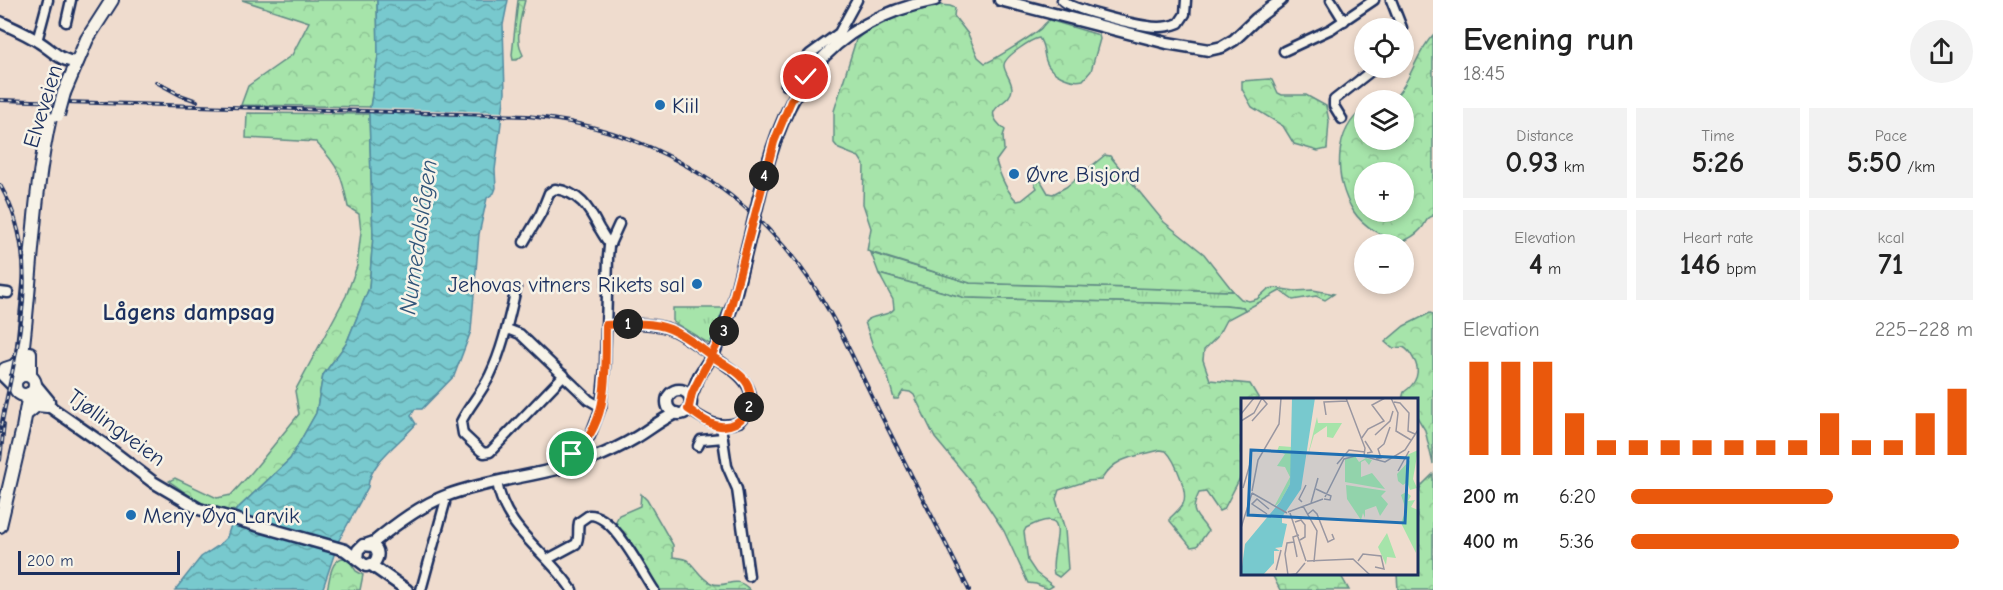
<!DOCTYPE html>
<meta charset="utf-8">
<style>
body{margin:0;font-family:"Comic Neue",sans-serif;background:#f2f2f2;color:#222;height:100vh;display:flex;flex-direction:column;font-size:22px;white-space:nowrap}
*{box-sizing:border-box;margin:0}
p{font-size:20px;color:#767676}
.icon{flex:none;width:33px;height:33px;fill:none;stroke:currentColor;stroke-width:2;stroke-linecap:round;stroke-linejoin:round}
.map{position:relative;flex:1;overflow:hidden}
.sheet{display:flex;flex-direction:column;background:#fff;width:570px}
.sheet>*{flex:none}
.tools{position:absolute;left:1354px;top:18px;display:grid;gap:12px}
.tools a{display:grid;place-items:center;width:60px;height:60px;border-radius:50%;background:#fff;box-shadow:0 3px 9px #0003;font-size:30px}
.scale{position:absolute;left:18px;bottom:15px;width:162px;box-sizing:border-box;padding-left:6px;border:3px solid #1b2f5e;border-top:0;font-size:16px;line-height:21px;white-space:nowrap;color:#1b2f5e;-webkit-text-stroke:4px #f7f3e8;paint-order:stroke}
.pin{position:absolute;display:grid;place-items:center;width:51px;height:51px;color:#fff;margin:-26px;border:3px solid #fff;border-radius:50%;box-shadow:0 2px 6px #0007}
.km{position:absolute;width:30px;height:30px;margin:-15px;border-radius:50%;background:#222;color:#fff;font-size:16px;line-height:30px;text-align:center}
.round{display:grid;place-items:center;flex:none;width:63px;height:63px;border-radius:32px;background:#f2f2f2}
.overview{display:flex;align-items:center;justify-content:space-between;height:102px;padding:0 30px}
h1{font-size:33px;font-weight:600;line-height:45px}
.figures{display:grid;grid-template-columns:repeat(3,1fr);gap:9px;height:102px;padding:6px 30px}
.figures div{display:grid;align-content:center;border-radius:0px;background:#f2f2f2;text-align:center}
.figures b{font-size:30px;font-weight:600}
.figures small{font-size:16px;font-weight:400}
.figures p{font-size:16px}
.chart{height:168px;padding:12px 30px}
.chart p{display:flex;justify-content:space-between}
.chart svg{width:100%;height:108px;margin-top:6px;stroke:#ea580c;stroke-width:6}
ul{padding:0 30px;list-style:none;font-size:20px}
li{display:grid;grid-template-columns:96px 72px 1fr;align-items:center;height:45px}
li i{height:15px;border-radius:8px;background:#ea580c}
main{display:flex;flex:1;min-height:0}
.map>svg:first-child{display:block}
</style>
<main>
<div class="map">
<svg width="1433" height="590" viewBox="0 0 1433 590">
<defs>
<pattern id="grass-tufts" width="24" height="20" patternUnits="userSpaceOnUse" patternTransform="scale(1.5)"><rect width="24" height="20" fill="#a6e4aa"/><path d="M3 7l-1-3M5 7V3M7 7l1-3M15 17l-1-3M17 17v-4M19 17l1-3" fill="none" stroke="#8ec495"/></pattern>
<pattern id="forest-crowns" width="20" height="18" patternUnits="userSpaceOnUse" patternTransform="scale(1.5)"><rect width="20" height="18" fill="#a6e4aa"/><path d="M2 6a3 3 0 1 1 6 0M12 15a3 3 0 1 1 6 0" fill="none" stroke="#8ec495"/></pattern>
<pattern id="water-waves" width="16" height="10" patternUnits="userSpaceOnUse" patternTransform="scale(1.5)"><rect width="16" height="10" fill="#78c9ce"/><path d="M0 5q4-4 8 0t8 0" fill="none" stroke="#62a4aa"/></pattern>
</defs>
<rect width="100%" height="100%" fill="#efdcce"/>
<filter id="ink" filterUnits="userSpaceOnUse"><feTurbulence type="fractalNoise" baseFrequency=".0167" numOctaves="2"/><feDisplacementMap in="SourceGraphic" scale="12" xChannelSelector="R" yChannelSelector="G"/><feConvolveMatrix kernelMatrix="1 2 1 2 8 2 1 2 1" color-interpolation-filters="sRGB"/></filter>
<g filter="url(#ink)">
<g fill="url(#grass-tufts)" stroke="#608a84" stroke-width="1.5">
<path d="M871 253 970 283 1233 291 1241 299 1249 301 1257 299 1268 289 1275 288 1295 291 1313 290 1334 294 1325 300 1316 296 1293 300 1280 291 1245 310 1243 307 1225 305 965 298 879 274Z"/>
<path d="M673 308H726L711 345 673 322Z"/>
</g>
<g fill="url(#forest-crowns)" stroke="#608a84" stroke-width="1.5" fill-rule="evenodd">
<path d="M242 0H377L378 56 370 107 241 105 248 86 292 55 309 22Z"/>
<path d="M518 0H525C521 17 514 38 523 55L517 60H513L512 55Z"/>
<path d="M939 5 950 6 955 8 954 16 968 34 978 57 985 63C989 63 1039 32 1042 27 1044 25 1046 22 1049 20L1099 35 1100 39 1091 71 1083 80C1070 83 1050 74 1046 61 1043 53 1045 46 1039 38 1032 39 1003 57 1004 66 1005 74 1012 80 1012 89 1011 106 976 106 1005 130L1003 136 1004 150 996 161C1000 175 1006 191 1017 201L1022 200 1037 188 1032 179 1034 177 1038 176 1048 193 1053 194 1066 187 1105 155 1110 156 1164 222 1204 254 1233 291 970 283 867 251 871 228 863 204 864 165 859 157 839 149 834 143V111L839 95 856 40 864 33 896 17Z"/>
<path d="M1433 35V216C1425 218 1426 224 1421 229 1415 236 1407 240 1399 243 1384 238 1363 226 1354 212 1334 180 1332 131 1365 108V140H1404V100H1392C1411 83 1415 54 1433 35ZM1365 172H1404V212H1365Z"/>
<path d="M1269 79 1272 80 1278 93 1282 95H1306L1326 106 1329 121 1327 149 1318 151 1294 144 1283 126 1252 107 1242 89V81Z"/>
<path d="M247 113 369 114 373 236 369 288 346 344 323 375 316 413 290 459 236 510C213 515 187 494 169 481L175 478 217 498 231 495 252 472 299 414 295 391 346 296 357 266 361 232 359 214 348 207C342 174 338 166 316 142L246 138Z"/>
<path d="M879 274 965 298 1225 305 1243 307 1245 310 1226 320 1217 337 1204 350 1203 360 1210 380 1250 384 1259 399 1242 400V474L1224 509 1219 511 1206 492 1199 493C1188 516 1198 514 1208 531L1197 546 1191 547 1170 521V518C1174 514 1180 509 1183 504 1189 493 1175 460 1166 451L1160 450C1134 457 1116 456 1101 480L1087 481 1059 490 1056 499 1065 530 1068 569 1059 577 1054 574C1047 554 1079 500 1026 528L1024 532 1028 561 1036 573 1053 586 1048 589 1036 584 1028 583 1004 531 974 485 935 438 914 395 910 392 903 391 898 399H894L888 377 873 346 865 322C873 313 887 318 894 309L893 300Z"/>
<path d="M1430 313 1433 314V464L1425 430 1417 417 1416 400 1402 399 1404 392C1416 384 1422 371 1413 358 1411 354 1407 349 1403 347 1402 347 1393 348 1392 348L1385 342 1404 326Z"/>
<path d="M1433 474V590H1398L1397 574H1416L1417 498 1421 486Z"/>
<path d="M641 494 647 500 673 545V557C678 558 683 558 687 560 696 567 700 578 711 583 726 590 735 573 750 590H659C650 577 644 562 634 549 628 540 618 532 616 521L619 515 640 506Z"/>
<path d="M342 558 348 559 356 571 363 575 360 590H327C330 579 330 562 342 558Z"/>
<path d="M1272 574H1340L1349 590H1280Z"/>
</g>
<path fill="url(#water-waves)" stroke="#538ba1" stroke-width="1.5" d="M377 0H508L503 25 505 92 495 170 496 188 494 193 487 198 479 234 471 331 454 376 422 409H415L411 416 416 424C401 442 369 463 368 487L339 540 323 588 319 590H175L201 557 219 545 227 537 236 510 290 459 316 413 323 375 346 344 369 288 373 236 369 114 378 56Z"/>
<path fill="#efdcce" d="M367 108 502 112V117L367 113Z"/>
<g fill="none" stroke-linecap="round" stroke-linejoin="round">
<defs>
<g id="minor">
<path d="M1062 0C1070 9 1132 24 1147 26 1158 28 1169 27 1179 23L1185 14 1186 0"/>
<path d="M1331 0 1344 21"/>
<path d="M1391 0 1402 28"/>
<path d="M66 22 71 0"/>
<path d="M37 41 48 0"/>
<path d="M1284 51 1331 29 1374 0"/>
<path d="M786 85 799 65 810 54 839 33 857 0"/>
<path d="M1342 119 1334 106V100L1375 68"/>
<path d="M524 242 541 213 549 193 555 189C579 192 589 208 599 228 603 234 605 239 610 244"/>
<path d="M516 289C509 318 503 348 490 375 482 392 469 406 461 422L463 434 481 451 484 453 490 452 564 375"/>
<path d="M0 292 8 293"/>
<path d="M606 325C627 324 647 322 667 328 681 333 694 344 707 352 731 370 771 388 739 422 718 430 705 420 688 409"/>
<path d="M507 329 520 334 589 400 601 407"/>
<path d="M721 426 727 466 737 489 749 576"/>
<path d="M698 446 701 440 723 438"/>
<path d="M572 455 590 436 601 407 605 366 608 257 609 246 619 224"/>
<path d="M497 482C505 531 547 551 572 590"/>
<path d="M548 559 576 544C580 538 577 530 579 522L589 515C614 514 641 571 654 590"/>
<path d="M421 590 445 503"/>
</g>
<g id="major">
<path d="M1000 0 1167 43 1209 50 1222 47 1234 40 1256 19 1281 0"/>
<path d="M0 22C13 28 27 34 39 42 52 50 61 62 77 62"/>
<path d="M759 198C782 94 823 22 935 0"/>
<path d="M714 353 733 304 751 232"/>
<path d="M0 373 16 389"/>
<path d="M35 384 49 401"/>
<circle cx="679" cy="402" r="12"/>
<path d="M30 393 102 443 153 482 199 509 345 550 366 566 374 563C379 557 379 550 373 546L363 545 358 550 357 559"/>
<path d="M690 398 699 376 710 359"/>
<path d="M368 544 374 542C396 524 421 505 448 495 494 478 545 476 591 459 607 453 622 446 637 437 650 429 662 419 676 413"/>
<path d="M371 565 407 590"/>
</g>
<g id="highway">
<path d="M64 93 87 39 112 0"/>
<path d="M30 353V376"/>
<path d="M5 369 14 366 22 358"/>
<circle cx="25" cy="385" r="10"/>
<path d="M19 377C32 289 31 199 51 113"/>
<path d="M25 415 37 405 47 406"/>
<path d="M0 526 23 428 29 394"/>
</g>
</defs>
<use href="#minor" stroke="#1b2f5e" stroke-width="13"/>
<use href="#major" stroke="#1b2f5e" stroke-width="15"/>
<use href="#highway" stroke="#1b2f5e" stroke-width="16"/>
<use href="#minor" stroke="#f7f3e8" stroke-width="8"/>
<use href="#major" stroke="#f7f3e8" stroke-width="10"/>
<use href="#highway" stroke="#f7f3e8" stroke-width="12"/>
<defs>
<g id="rail">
<path d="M156 82 180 95 197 101"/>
<path d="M0 100 527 116C643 126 746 186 811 282 838 322 858 368 879 411 909 471 939 530 969 590"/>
<path d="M0 185C45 262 15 351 0 432"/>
<path d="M0 460 4 424"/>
</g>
</defs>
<use href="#rail" stroke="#1b2f5e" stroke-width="4"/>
<use href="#rail" stroke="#f7f3e8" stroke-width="1.5" stroke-dasharray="4.5" stroke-linecap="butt"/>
<defs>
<g id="major-bridge">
<path d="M751 232 759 198"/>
<path d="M710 359 714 353"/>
</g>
<path id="highway-bridge" d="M58 115 64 93"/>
</defs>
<use href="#major-bridge" stroke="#1b2f5e" stroke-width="15" stroke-linecap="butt"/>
<use href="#highway-bridge" stroke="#1b2f5e" stroke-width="16" stroke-linecap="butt"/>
<use href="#major-bridge" stroke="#f7f3e8" stroke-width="10"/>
<use href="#highway-bridge" stroke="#f7f3e8" stroke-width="12"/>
</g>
</g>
<g fill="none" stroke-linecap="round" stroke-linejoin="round" filter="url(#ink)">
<defs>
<path id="route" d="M572 454C611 425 605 369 606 325 627 324 650 321 670 329 687 336 701 349 716 359 727 366 742 373 748 385 757 405 742 428 720 426 708 425 698 415 688 409 691 403 690 397 693 391 704 368 718 346 727 322L774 142 791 101 806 77"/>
</defs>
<use href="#route" stroke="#fff" stroke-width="12"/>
<use href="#route" stroke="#ea580c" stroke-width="8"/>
</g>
<g fill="#1f6fb2" stroke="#f7f3e8" stroke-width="2">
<circle cx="660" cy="105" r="6"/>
<circle cx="1014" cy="174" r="6"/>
<circle cx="697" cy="284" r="6"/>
<circle cx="131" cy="515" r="6"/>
</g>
<g text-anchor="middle" stroke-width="5" stroke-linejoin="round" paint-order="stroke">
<g font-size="22" fill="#1b2f5e" stroke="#f7f3e8" text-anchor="start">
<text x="672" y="113">Kiil</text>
<text x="1026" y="182">Øvre Bisjord</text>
<text x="685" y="292" text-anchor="end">Jehovas vitners Rikets sal</text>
<text x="143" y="523">Meny Øya Larvik</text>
</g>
<g font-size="22" fill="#1b2f5e" stroke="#f7f3e8">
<text transform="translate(42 106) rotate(-73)" y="8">Elveveien</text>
<text transform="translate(117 427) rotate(36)" y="8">Tjøllingveien</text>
</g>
<g font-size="24" font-style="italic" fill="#32567a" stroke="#f7f3e8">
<text transform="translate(418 237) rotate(-82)" y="8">Numedalslågen</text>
</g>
<g font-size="24" font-weight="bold" fill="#1b2f5e" stroke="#f7f3e8">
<text x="189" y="320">Lågens dampsag</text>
</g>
</g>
<g transform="translate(1241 398)">
<rect width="177" height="177" fill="#efdcce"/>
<path d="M146 135 155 160 146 159 145 167 137 149Z" fill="#a6e4aa"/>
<path d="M76 19 77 25H101L92 40 86 39V28L73 37 66 61ZM38 48 51 49V60L49 86 39 104 33 109 49 79 44 69 36 68 44 56 36 53ZM177 52 172 81 176 90 169 92 166 84 162 87 157 83 156 76 169 62 166 57ZM114 58 118 64 125 60 131 62 128 67 124 62 120 64V79L131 75 144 91 104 84V61ZM105 87 145 93 140 98 147 106 139 118 135 108 124 112V120L122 115 120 122 106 101ZM165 94 170 98 167 103 174 102 170 109 177 112 175 155 160 125 165 112 160 97Z" fill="#a6e4aa"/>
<path d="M51 0H74L60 91 41 119V125L46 126 41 149 34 150 39 153H33V165L22 177H4L0 176 4 146 39 104 49 86Z" fill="#78c9ce"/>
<path fill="none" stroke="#9a97a1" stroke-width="1.5" d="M105 0 124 50 123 58M150 0 157 15 155 33 170 42M153 4 159 5 168 15 167 33 174 36M0 16 13 0M85 17 83 4 106 3M0 23 13 15 21 0M11 23 26 6 21 0M134 37 149 23 152 13M120 41 127 31 143 23 131 7 144 0M124 43 131 54 126 55M143 46 149 29M135 61 140 60 137 51 143 46M96 66 108 52 124 54M157 73 168 53M2 90 9 66M75 91 90 98 89 102 83 101M11 93 17 62 38 26 40 0M11 95 46 115M84 99 103 61 118 57 144 64 164 52 177 32M61 104 58 101 65 87M70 105 77 80M62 108 76 133 73 164M47 114 82 101M49 115 65 163M26 116 11 106 16 101 28 111M67 116 72 112 76 116 87 144 93 141 91 136M54 124 60 122 64 127V139L59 142M0 130 11 95M56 159 52 139 58 137M66 163 112 161 129 177M117 163 122 156 140 158 143 171 134 169M35 172 40 152M47 177 44 156 46 145 53 144M48 177 55 176 64 165"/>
<path fill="#1f6fb2" fill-opacity="0.15" stroke="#1f6fb2" stroke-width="3" d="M10 52 167 60 164 125 7 117Z"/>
<rect width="177" height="177" fill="none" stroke="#1b2f5e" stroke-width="3"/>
</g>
</svg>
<div class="tools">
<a><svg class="icon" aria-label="locate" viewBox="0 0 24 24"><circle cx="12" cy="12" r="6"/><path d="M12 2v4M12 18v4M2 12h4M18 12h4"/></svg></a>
<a><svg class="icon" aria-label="layers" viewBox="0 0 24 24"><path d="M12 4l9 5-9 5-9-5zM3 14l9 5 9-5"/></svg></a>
<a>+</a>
<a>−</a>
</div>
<div class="scale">200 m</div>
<div class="pin" style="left:572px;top:454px;background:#1e9e55"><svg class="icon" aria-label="arrive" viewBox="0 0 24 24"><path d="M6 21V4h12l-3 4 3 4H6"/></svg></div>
<div class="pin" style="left:806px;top:77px;background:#d93025"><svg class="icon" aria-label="check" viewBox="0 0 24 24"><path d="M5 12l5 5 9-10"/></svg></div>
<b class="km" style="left:628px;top:324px">1</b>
<b class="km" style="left:749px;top:407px">2</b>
<b class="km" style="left:724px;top:331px">3</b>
<b class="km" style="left:764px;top:176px">4</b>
</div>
<section class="sheet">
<div class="overview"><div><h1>Evening run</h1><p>18:45</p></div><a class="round"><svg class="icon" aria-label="share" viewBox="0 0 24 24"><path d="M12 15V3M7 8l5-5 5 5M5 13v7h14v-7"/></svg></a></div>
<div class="figures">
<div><p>Distance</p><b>0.93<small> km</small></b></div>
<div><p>Time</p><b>5:26</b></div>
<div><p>Pace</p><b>5:50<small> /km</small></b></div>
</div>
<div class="figures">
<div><p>Elevation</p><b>4<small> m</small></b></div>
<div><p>Heart rate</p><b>146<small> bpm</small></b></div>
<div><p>kcal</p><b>71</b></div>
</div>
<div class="chart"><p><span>Elevation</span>225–228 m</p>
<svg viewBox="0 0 160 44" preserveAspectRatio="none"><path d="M5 44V6M15 44V6M25 44V6M35 44V27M45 44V38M55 44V38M65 44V38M75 44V38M85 44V38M95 44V38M105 44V38M115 44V27M125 44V38M135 44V38M145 44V27M155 44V17"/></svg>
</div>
<ul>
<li><b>200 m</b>6:20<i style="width:59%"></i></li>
<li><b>400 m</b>5:36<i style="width:96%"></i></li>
</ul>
</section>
</main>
